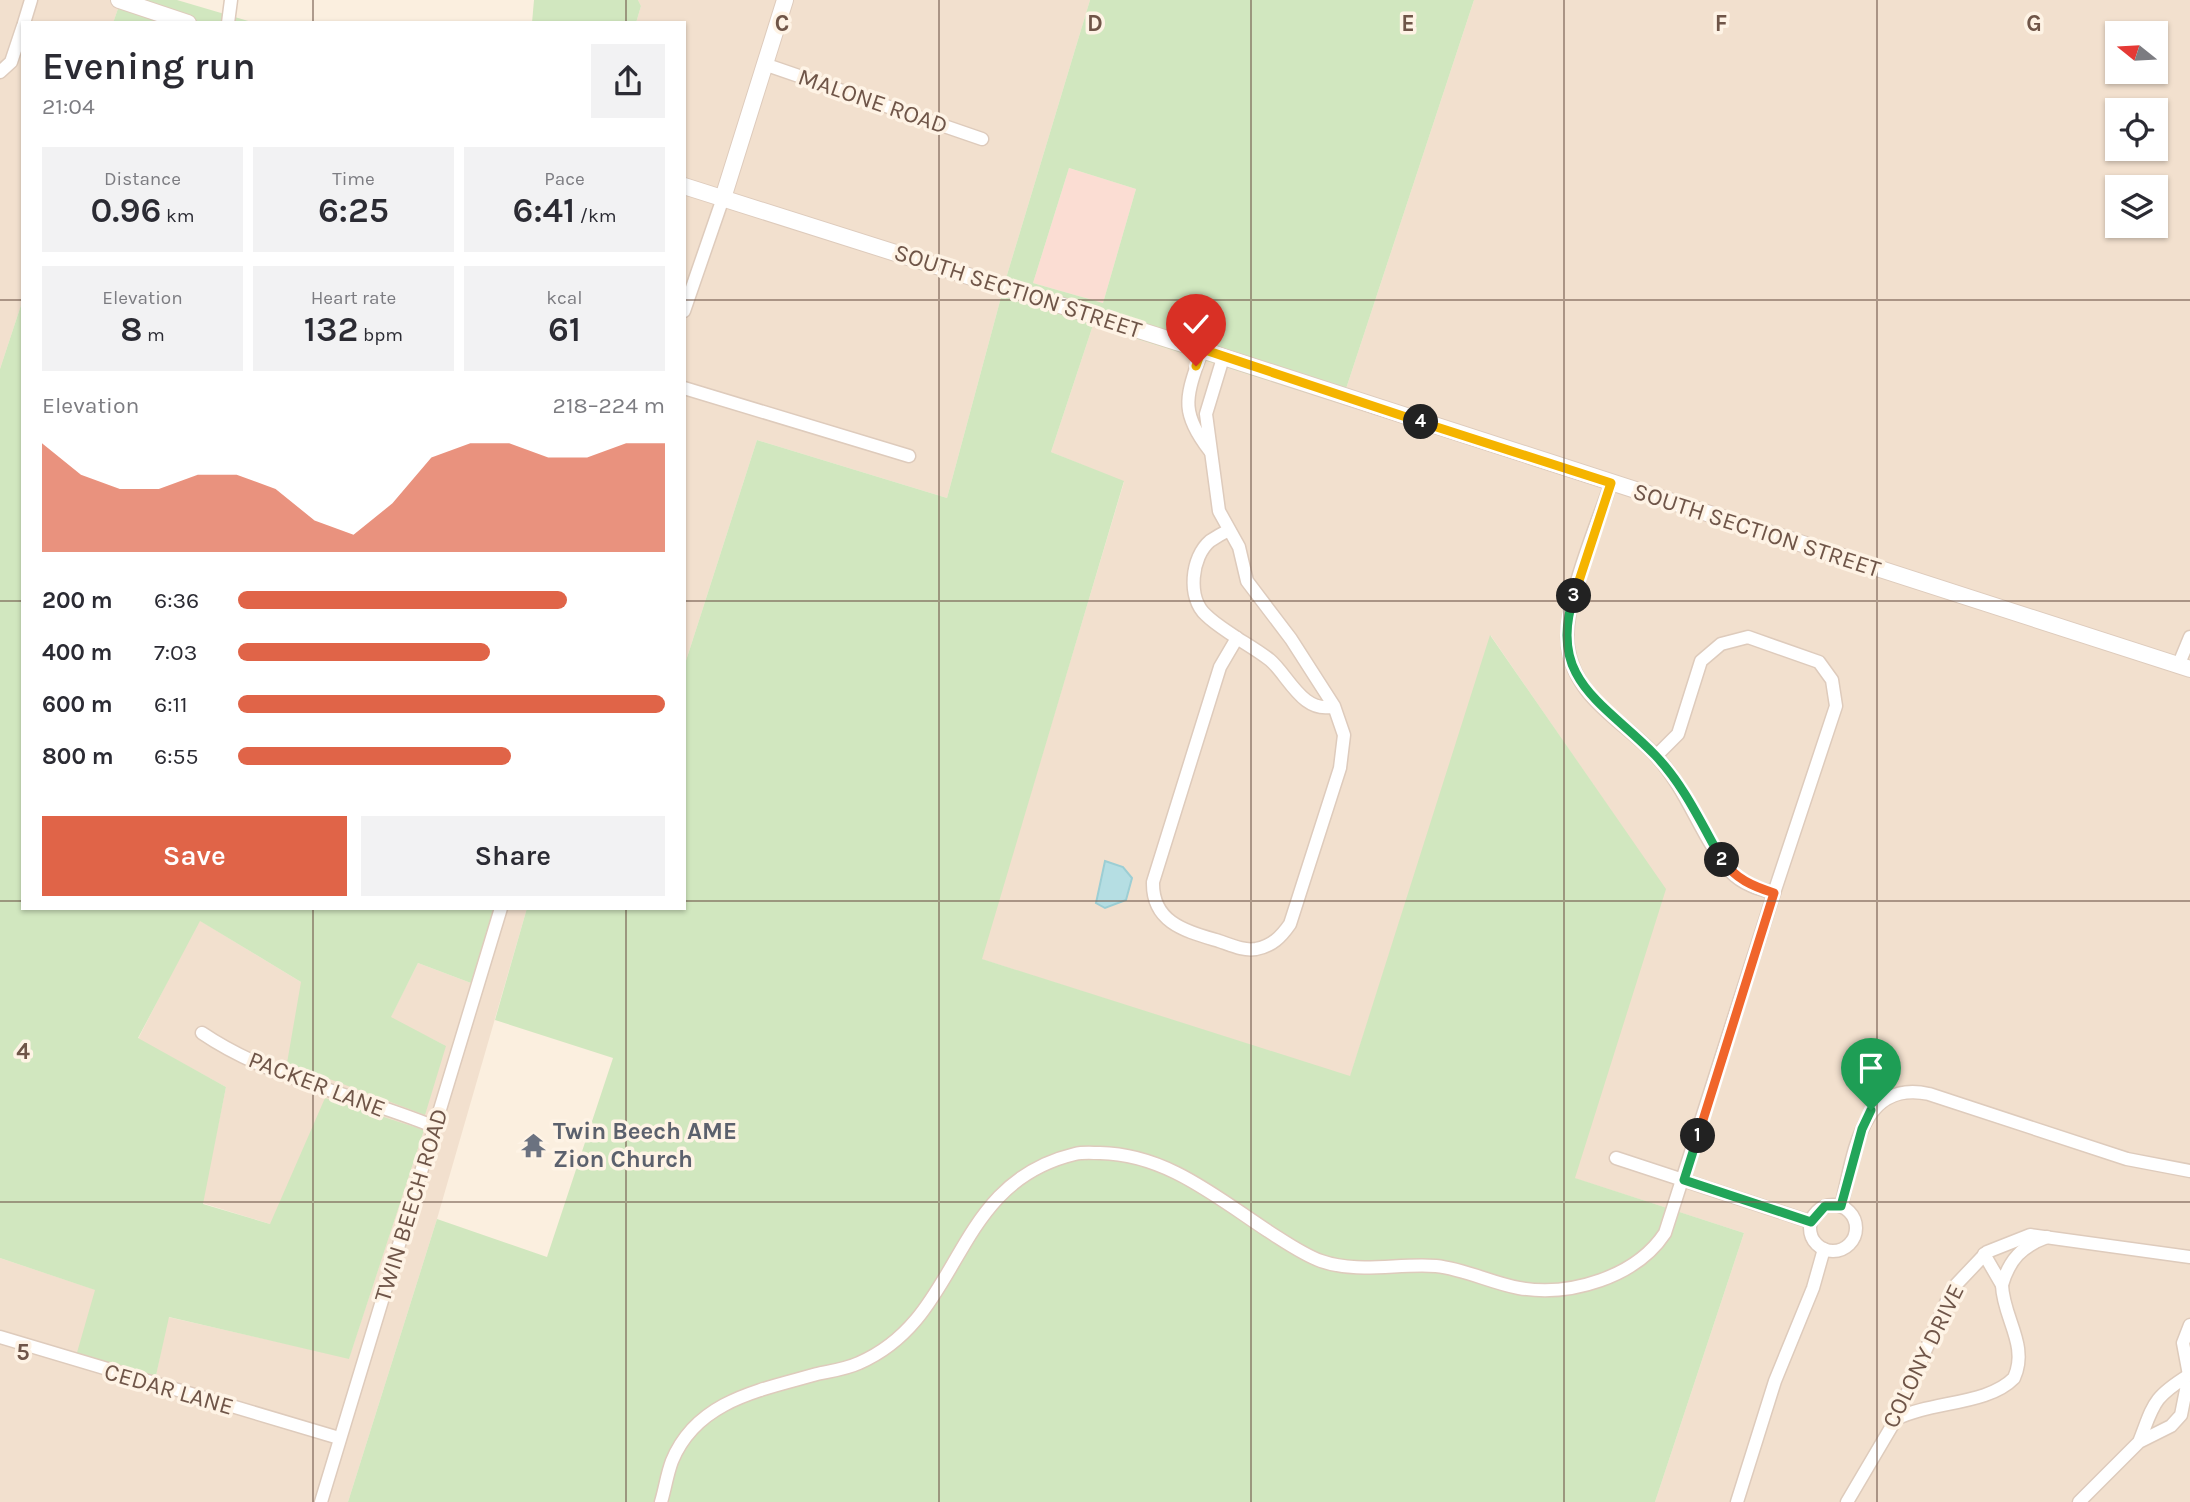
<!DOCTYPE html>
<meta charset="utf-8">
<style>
body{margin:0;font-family:Karla,sans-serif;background:#f2f2f3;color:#2b2b33;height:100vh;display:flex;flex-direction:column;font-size:26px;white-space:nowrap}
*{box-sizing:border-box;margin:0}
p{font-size:23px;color:#7c7c81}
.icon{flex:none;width:38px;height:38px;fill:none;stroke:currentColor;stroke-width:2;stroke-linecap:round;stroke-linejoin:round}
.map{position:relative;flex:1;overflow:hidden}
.sheet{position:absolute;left:21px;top:21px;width:665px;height:889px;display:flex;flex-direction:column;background:#fff;border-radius:0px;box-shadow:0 2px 5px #0004}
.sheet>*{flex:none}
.needle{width:46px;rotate:288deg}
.controls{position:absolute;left:2105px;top:21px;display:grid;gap:14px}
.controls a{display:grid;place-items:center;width:63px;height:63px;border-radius:0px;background:#fff;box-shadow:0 2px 5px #0004;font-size:35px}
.pin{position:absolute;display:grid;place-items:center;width:60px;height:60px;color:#fff;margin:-72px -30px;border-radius:50% 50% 50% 0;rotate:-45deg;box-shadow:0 0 7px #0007}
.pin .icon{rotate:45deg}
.km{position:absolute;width:35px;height:35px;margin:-18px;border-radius:50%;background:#222;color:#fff;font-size:19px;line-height:35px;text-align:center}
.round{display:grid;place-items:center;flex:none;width:74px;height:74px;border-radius:0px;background:#f2f2f3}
.head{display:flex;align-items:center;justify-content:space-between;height:119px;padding:0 21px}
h1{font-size:38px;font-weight:600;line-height:52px}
.stats{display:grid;grid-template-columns:repeat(3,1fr);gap:10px;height:119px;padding:7px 21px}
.stats div{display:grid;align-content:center;border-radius:0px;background:#f2f2f3;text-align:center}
.stats b{font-size:35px;font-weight:600}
.stats small{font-size:19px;font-weight:400}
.stats p{font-size:19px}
.chart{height:196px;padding:14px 21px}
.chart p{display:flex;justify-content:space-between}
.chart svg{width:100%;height:126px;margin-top:7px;fill:#e06448;opacity:.7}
.action{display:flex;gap:14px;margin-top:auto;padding:14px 21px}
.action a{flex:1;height:80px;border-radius:0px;background:#e06448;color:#fff;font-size:28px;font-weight:600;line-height:80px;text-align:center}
.action a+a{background:#f2f2f3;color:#2b2b33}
ul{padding:0 21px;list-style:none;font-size:23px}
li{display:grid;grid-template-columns:112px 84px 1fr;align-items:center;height:52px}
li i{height:18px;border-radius:9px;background:#e06448}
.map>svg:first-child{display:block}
</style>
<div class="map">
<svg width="2190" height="1502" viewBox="0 0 2190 1502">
<rect width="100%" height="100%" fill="#fbefdf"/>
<g fill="#f2e0ce" fill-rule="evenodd">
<path d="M0 0H121L113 23H23V299L0 369Z"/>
<path d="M638 0H1090L1007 275 947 498 757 440 684 667V23H636L641 6Z"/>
<path d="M1474 0H2190V1502H1655L1744 1233 1574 1178 1665 889 1491 636 1350 1077 981 959 1124 482 1051 452 1093 325 1341 404ZM2118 33H2156V72H2118ZM2118 110H2156V149H2118ZM2118 187H2156V226H2118Z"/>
<path d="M494 908H527L437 1219 348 1502H0V1258L96 1290 155 1380 168 1317 349 1358 424 1130 270 1224 202 1203 226 1087 138 1039 199 920 301 982 446 1046 390 1018 418 963 471 983Z"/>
</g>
<path fill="#fbddd3" d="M1069 168 1136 189 1103 303 1033 283Z"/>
<g fill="#d1e7bf" fill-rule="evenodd">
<path d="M121 0H177L255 23H113Z"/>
<path d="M534 0H638L641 6 636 23H532Z"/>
<path d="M1090 0H1474L1341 404 1093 325 1051 452 1124 481 982 959 1350 1076 1490 635 1666 889 1575 1178 1744 1233 1655 1502H348L437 1219 547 1257 613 1058 495 1020 527 908H684V667L757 440 947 498 1007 275ZM1069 168 1136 189 1103 303 1033 283Z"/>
<path d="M23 299V908H494L471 983 418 963 391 1017 446 1046 425 1115 287 1063 301 982 200 921 138 1038 226 1087 203 1204 270 1224 325 1098 424 1130 349 1359 169 1317 155 1380 76 1356 95 1290 0 1258V369Z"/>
</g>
<path fill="#b5dee3" stroke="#9cced4" stroke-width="2" d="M1105 861 1123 867 1132 878 1126 900 1105 908 1096 903Z"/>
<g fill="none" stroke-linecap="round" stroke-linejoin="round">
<defs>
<g id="minor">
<path d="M24 23 31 0"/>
<path d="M228 23 231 0"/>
<path d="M764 64 982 139"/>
<path d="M0 72 11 62 23 26"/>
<path d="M684 311 723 198"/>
<path d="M1202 350C1187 396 1178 410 1210 451"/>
<path d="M1223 358 1206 414 1219 511 1239 547 1247 581 1291 639 1334 706 1344 735 1340 768 1290 924C1281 937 1272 946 1256 949 1243 951 1231 945 1219 941 1186 931 1152 923 1153 882L1220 667 1237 638C1248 645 1260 652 1270 660 1288 675 1303 715 1334 706"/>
<path d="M684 388 909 456"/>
<path d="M1611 483C1597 526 1562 604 1568 647 1575 699 1624 721 1656 756 1688 790 1701 838 1731 872 1742 884 1759 889 1774 893L1836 706 1832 680 1819 662 1748 637 1721 644 1701 661 1678 734 1656 756"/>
<path d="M1229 530C1223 533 1216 537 1210 541 1191 557 1187 598 1206 615 1215 624 1227 631 1237 638"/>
<path d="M2178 666 2190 637"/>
<path d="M202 1033C271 1080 358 1095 435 1127"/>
<path d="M1616 1158 1811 1222"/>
<circle cx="1833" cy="1228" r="23"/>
<path d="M1841 1206C1854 1157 1859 1079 1929 1094L2127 1159 2190 1171"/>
<path d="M1984 1254 2002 1285C2009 1260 2022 1246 2047 1237"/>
<path d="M0 1337 339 1438"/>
<path d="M2189 1375 2183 1343 2190 1325"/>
<path d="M1896 1419C1931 1401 1988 1405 2014 1378 2029 1345 2003 1318 2002 1285"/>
<path d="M321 1502 501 908"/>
<path d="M661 1502C665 1489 667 1474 672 1461 697 1400 761 1390 817 1374 831 1371 846 1369 859 1363 965 1317 949 1184 1075 1154 1083 1152 1092 1153 1100 1153 1165 1154 1215 1196 1268 1231 1284 1241 1302 1254 1321 1261 1358 1274 1398 1263 1436 1266 1465 1269 1491 1283 1519 1288 1570 1297 1636 1277 1665 1233L1774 893"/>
<path d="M1737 1502 1775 1381 1813 1288 1824 1249"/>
<path d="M1847 1502 1896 1419 1952 1289 1987 1252 2030 1235 2190 1257"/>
<path d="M2079 1502 2139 1442 2171 1426 2181 1415 2189 1375C2152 1398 2154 1404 2139 1442"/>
</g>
<g id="tertiary">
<path d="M119 0 188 23"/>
<path d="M684 186 1202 350 2190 669"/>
<path d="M723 198 785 0"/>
</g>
</defs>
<use href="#minor" stroke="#decbbc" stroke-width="15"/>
<use href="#tertiary" stroke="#decbbc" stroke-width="18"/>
<use href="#minor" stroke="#fff" stroke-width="12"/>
<use href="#tertiary" stroke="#fff" stroke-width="16"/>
</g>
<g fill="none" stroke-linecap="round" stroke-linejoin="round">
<defs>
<path id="split-1" d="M1698 1136 1684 1180 1811 1222 1825 1206H1841L1862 1129 1871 1110"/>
<path id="split-2" d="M1698 1136 1774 893C1752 886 1736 879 1722 860"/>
<path id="split-3" d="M1574 596C1546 680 1606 704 1655 755 1684 785 1702 825 1722 860"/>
<path id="split-4" d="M1421 422 1611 483 1574 596"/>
<path id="split-5" d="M1196 366 1202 349 1421 422"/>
</defs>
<use href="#split-1" stroke="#fff" stroke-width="14"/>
<use href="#split-2" stroke="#fff" stroke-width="14"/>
<use href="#split-3" stroke="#fff" stroke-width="14"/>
<use href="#split-4" stroke="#fff" stroke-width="14"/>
<use href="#split-5" stroke="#fff" stroke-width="14"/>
<use href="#split-1" stroke="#22a559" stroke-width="9"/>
<use href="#split-2" stroke="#f0652b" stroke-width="9"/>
<use href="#split-3" stroke="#22a559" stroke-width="9"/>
<use href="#split-4" stroke="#f5b400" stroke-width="9"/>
<use href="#split-5" stroke="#f5b400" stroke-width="9"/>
</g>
<path fill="none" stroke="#6f5548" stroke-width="2" stroke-opacity="0.55" d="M313 0V23M626 0V23M939 0V1502M1251 0V1502M1564 0V1502M1877 0V1502M0 300H23M684 300H2190M0 601H23M684 601H2190M0 901H23M684 901H2190M313 908V1502M626 908V1502M0 1202H2190"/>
<defs>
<symbol id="temple-bare" viewBox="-9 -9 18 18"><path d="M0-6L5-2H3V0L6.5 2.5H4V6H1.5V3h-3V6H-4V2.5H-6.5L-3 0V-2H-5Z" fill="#6b7280" stroke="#fef3e5" stroke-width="2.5" paint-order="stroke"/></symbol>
</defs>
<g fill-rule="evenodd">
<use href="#temple-bare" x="516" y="1128" width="35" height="35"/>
</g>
<g text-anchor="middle" stroke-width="7" stroke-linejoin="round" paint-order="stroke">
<g font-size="24" fill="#6f5548" stroke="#fef3e5">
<text transform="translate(873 101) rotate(19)" y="8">MALONE ROAD</text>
<text transform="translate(1018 291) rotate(18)" y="8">SOUTH SECTION STREET</text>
<text transform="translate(1757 530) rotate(18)" y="8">SOUTH SECTION STREET</text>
<text transform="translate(317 1084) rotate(21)" y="8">PACKER LANE</text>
<text transform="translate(411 1205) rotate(-73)" y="8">TWIN BEECH ROAD</text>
<text transform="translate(1923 1356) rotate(-64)" y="8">COLONY DRIVE</text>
<text transform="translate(169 1389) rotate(16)" y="8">CEDAR LANE</text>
</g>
<g font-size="24" font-weight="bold" fill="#5b616d" stroke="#fef3e5" text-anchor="start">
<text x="553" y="1139">Twin Beech AME<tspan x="553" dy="28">Zion Church</tspan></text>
</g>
</g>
<g font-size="23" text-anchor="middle" font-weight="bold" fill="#6f5548" stroke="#fef3e5" stroke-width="7" stroke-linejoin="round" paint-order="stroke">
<text x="782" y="31">C</text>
<text x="1095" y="31">D</text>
<text x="1408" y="31">E</text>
<text x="1721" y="31">F</text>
<text x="2034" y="31">G</text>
<text x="23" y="1059">4</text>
<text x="23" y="1360">5</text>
</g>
</svg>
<div class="controls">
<a><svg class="needle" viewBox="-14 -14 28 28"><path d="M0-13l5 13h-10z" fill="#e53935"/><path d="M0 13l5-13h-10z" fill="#7c7c81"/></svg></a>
<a><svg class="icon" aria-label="locate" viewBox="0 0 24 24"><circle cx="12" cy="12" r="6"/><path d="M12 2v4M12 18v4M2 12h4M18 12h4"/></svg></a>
<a><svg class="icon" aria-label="layers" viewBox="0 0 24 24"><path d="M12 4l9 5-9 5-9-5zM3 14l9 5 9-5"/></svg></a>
</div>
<div class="pin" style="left:1871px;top:1110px;background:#1e9e55"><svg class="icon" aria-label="arrive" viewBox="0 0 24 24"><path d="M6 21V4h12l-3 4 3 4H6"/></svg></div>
<div class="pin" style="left:1196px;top:366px;background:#d93025"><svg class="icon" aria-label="check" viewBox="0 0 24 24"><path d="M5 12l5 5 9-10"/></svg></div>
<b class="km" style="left:1698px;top:1136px">1</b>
<b class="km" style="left:1722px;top:860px">2</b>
<b class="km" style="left:1574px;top:596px">3</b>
<b class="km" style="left:1421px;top:422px">4</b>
<section class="sheet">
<div class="head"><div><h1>Evening run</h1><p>21:04</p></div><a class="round"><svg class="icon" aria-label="share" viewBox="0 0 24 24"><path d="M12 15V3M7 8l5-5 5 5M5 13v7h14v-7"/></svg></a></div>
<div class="stats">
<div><p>Distance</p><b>0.96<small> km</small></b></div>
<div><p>Time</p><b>6:25</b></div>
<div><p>Pace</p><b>6:41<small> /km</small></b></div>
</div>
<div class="stats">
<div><p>Elevation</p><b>8<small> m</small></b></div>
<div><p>Heart rate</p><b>132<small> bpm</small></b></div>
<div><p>kcal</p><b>61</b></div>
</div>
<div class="chart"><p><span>Elevation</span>218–224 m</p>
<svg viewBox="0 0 160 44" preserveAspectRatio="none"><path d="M0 44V6L10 17L20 22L30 22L40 17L50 17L60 22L70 33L80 38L90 27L100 11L110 6L120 6L130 11L140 11L150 6L160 6V44z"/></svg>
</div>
<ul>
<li><b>200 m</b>6:36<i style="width:77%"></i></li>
<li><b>400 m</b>7:03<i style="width:59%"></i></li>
<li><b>600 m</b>6:11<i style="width:100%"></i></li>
<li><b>800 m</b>6:55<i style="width:64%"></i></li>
</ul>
<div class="action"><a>Save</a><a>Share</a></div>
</section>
</div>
